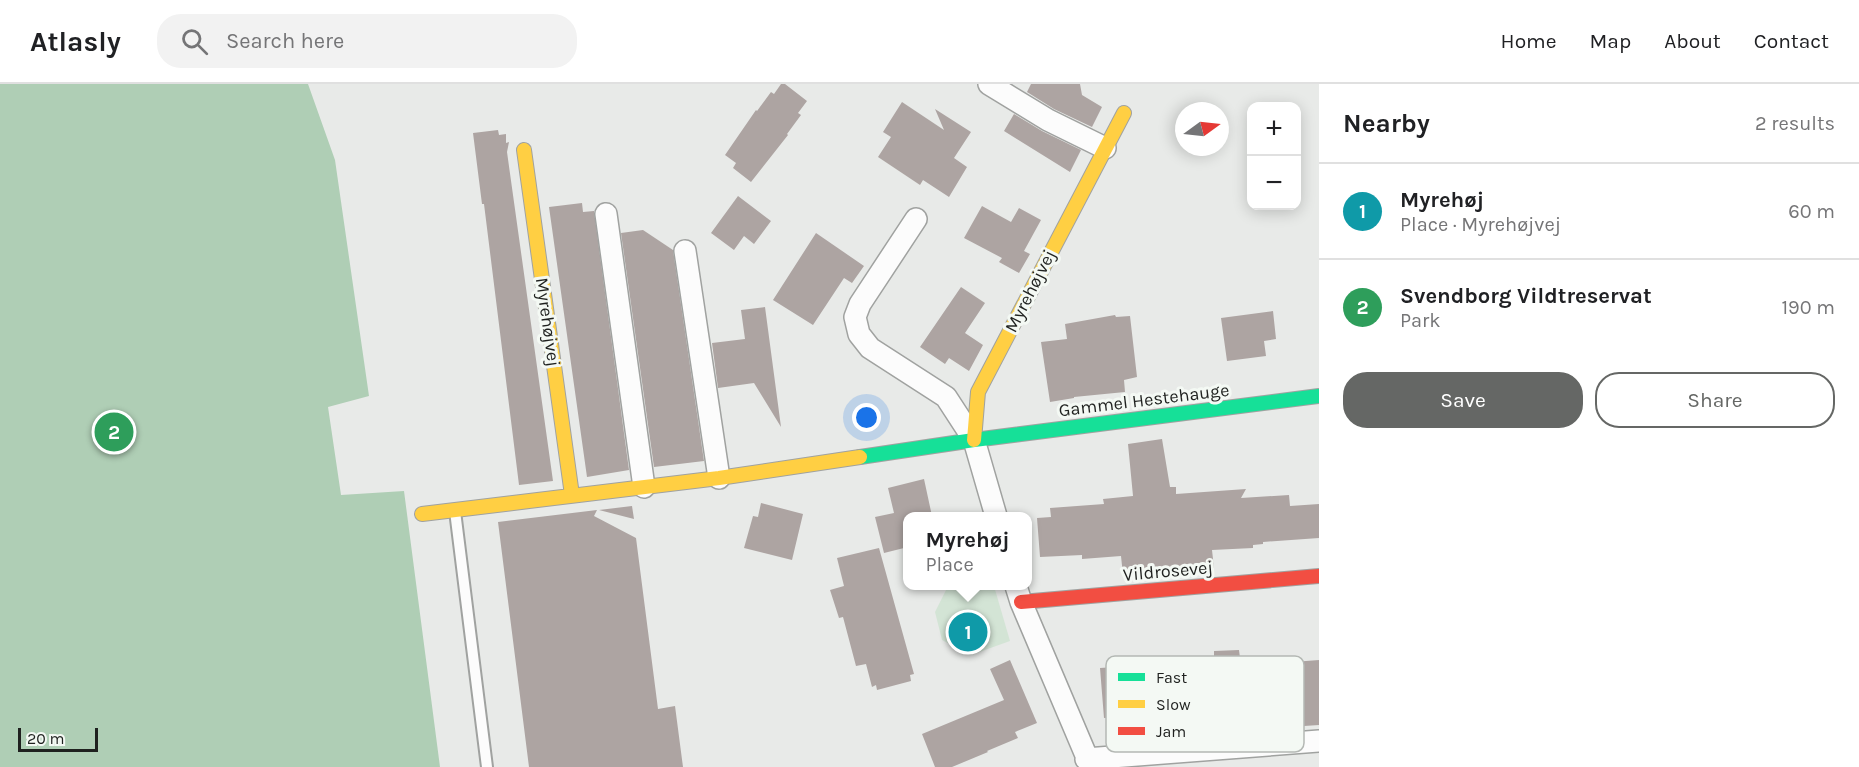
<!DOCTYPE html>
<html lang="en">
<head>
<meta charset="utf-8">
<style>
	body { margin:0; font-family:Karla,sans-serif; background:#f2f2f2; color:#202124 }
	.controls { position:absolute; right:18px; top:18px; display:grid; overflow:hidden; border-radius:12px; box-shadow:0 3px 15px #0003 }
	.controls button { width:54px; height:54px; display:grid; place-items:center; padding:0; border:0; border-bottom:2px solid #e0e0e0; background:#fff; color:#202124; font:30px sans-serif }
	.compass { position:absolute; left:1175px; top:18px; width:54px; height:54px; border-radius:50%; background:#fff; box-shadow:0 3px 15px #0003; rotate:75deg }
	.scale { position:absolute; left:18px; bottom:15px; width:80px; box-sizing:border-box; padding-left:6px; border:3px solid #1f211f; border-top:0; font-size:16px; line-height:21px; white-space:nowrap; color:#1f211f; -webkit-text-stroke:4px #f4f9f4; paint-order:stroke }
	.you { position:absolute; left:867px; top:334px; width:21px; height:21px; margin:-15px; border:4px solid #fff; border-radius:50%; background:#1a73e8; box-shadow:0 0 0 9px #1a73e833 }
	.badge { display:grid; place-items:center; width:39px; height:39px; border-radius:50%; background:#656765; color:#fff; font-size:20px; font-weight:700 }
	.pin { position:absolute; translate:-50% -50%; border:3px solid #fff; box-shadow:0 2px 6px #0006 }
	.popup { position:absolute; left:903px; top:428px; width:129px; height:78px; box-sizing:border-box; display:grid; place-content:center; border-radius:12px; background:#fff; filter:drop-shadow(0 2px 4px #0005); font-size:20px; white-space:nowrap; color:#757577 }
	.popup b { font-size:22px; color:#202124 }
	.popup::after { content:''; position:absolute; left:50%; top:100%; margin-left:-12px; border:12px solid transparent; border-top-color:#fff }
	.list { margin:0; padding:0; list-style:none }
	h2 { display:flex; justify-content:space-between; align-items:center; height:78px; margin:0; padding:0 24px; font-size:26px }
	h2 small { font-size:20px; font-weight:400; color:#757577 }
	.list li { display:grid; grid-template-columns:39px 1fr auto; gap:18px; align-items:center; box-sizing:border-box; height:96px; padding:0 24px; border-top:2px solid #e0e0e0 }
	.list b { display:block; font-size:22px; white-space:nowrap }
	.list p { margin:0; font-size:20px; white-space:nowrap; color:#757577 }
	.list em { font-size:20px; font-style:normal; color:#757577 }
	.actions { display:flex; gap:12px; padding:18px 24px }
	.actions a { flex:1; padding:14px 0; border:2px solid #656765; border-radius:24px; text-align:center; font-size:21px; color:#656765 }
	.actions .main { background:#656765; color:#fff }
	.icon { flex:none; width:33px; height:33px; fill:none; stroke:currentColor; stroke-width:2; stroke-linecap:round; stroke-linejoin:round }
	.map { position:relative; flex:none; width:1319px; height:683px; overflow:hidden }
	header { display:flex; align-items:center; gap:36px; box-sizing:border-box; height:84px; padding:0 30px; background:#fff; border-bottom:2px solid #e0e0e0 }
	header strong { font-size:28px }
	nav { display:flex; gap:33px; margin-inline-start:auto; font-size:21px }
	.search { width:420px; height:54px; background:#f2f2f2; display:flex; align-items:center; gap:15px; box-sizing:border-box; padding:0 21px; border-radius:24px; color:#757577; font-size:22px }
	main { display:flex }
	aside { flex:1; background:#fff }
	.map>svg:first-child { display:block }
	.green { fill:#d3e4d5 }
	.water { fill:#afceb5 }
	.building { fill:#ada4a2 }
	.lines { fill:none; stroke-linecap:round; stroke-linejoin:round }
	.lane-casing { stroke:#a0a2a0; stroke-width:14 }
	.street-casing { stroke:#a0a2a0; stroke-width:24 }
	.fast-casing { stroke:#a0a2a0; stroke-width:16 }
	.slow-casing { stroke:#a0a2a0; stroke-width:16 }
	.jam-casing { stroke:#a0a2a0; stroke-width:16 }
	.lane { stroke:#fcfcfc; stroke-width:10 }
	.street { stroke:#fcfcfc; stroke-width:21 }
	.fast { stroke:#16e098; stroke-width:14 }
	.slow { stroke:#ffcf43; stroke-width:14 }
	.jam { stroke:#f24e42; stroke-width:14 }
	.labels { text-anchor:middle; stroke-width:6; stroke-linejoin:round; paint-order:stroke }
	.street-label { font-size:18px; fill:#1f211f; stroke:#f4f9f4 }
	.key { fill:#f4f9f4; stroke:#b4b8b4; stroke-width:1.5 }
	.key-label { font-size:16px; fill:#1f211f }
</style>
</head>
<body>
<header>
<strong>Atlasly</strong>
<div class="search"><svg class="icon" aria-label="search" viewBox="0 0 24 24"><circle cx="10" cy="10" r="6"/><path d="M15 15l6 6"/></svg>Search here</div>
<nav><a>Home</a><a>Map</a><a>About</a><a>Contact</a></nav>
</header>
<main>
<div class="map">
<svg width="1319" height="683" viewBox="0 0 1319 683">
	<rect width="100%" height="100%" fill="#e8eae8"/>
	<path class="green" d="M 948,502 L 994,502 L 1010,557 L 971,571 L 942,556 L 935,528 Z"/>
	<path class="water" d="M 0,0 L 308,0 L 335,76 L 369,312 L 328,323 L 341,411 L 404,407 L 440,683 L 0,683 Z"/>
	<path class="building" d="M 781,0 L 785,0 L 807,17 L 798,29 L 801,31 L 787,50 L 788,51 L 751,98 L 733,84 L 736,79 L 725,71 L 756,26 L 757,27 L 771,8 L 774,10 Z
		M 1031,0 L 1080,0 L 1082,11 L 1102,23 L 1092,43 L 1054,25 L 1027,8 Z
		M 902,18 L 944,46 L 935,25 L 971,48 L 954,74 L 967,83 L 949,113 L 923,96 L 920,101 L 878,73 L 891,53 L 883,48 Z
		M 1014,30 L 1042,47 L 1081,66 L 1070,88 L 1004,47 Z
		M 498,46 L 499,51 L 506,50 L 506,59 L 509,58 L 507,68 L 553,397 L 519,401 L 484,120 L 482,120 L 473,49 Z
		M 738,112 L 771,137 L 754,160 L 744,152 L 734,166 L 711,149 Z
		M 582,119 L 583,128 L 594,127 L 629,386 L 587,393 L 549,123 Z
		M 982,122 L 1011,138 L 1019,124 L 1041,136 L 1024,167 L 1030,170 L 1019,189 L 999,178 L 1002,174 L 964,154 Z
		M 643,146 L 673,166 L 704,377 L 654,383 L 621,149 Z
		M 816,149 L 864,182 L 852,199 L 844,194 L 813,241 L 773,216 Z
		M 961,203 L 985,219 L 965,249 L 983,261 L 969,287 L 949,274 L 945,280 L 920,263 Z
		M 765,223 L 781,343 L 754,299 L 718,304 L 712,259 L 745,255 L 741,226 Z
		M 1273,227 L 1276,255 L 1264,257 L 1266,272 L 1227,277 L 1221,234 Z
		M 1115,231 L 1116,233 L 1130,232 L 1137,293 L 1124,296 L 1125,308 L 1074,313 L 1074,314 L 1050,318 L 1041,258 L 1067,255 L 1065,240 Z
		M 1162,355 L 1170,403 L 1176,403 L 1176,410 L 1246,405 L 1241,414 L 1289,411 L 1290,422 L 1319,420 L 1319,454 L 1263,458 L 1263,460 L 1253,461 L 1253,464 L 1212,466 L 1214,484 L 1123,491 L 1121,472 L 1082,475 L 1082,471 L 1040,473 L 1037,434 L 1051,433 L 1050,424 L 1104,420 L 1103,415 L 1133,412 L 1128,360 Z
		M 924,395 L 932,432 L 908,432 L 908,463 L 884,469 L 875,433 L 894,429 L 888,404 Z
		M 761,419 L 803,430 L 792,476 L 744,464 L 753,432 L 758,433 Z
		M 632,422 L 634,435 L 599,426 Z
		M 597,426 L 594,432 L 636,454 L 658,625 L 675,622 L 683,683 L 529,683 L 498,438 Z
		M 879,464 L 914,590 L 910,591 L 911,597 L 877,606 L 876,601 L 872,603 L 866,580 L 856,582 L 843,533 L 839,534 L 830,506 L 844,502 L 837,474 Z
		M 1239,566 L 1241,582 L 1319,576 L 1319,641 L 1186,650 L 1185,632 L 1146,635 L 1146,631 L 1104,634 L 1100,584 L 1175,579 L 1175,576 L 1214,572 L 1214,567 Z
		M 1010,576 L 1037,639 L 1015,648 L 1018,654 L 987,667 L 988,668 L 952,683 L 935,683 L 922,650 L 1004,616 L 990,585 Z"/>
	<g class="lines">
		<defs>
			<path id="lane" d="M 455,427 L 487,683"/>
			<path id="street" d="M 989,0 L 1048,36 L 1105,64
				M 606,130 L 644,403
				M 916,135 L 860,220 L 855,233 L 859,250 L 870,264 L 946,313 L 974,356 L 996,432
				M 685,167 L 719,394
				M 1016,502 L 1021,518 L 1091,683
				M 1086,675 L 1319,657"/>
			<path id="fast" d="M 860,373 L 974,356 L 1319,312"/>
			<path id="slow" d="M 524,66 L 572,411
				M 974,356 L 978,308 L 1124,29
				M 422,430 L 719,394 L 860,373"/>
			<path id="jam" d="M 1021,518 L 1319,492"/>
		</defs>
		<use href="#lane" class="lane-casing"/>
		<use href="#street" class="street-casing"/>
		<use href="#fast" class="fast-casing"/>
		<use href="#slow" class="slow-casing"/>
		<use href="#jam" class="jam-casing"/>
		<use href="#lane" class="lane"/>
		<use href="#street" class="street"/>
		<use href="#fast" class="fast"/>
		<use href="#slow" class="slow"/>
		<use href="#jam" class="jam"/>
	</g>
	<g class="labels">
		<g class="street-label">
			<text transform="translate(1030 207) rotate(-63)" y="6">Myrehøjvej</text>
			<text transform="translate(548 238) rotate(82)" y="6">Myrehøjvej</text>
			<text transform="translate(1144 316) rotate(-7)" y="6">Gammel Hestehauge</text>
			<text transform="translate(1168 487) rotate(-5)" y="6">Vildrosevej</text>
		</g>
	</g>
	<rect x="1106" y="572" width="198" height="96" rx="9" class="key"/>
	<rect x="1118" y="589" width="27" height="8" fill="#16e098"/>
	<rect x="1118" y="616" width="27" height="8" fill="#ffcf43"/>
	<rect x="1118" y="643" width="27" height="8" fill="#f24e42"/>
	<g class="key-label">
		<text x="1156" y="599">Fast</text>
		<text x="1156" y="626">Slow</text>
		<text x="1156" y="653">Jam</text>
	</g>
</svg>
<div class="controls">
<button>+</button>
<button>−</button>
</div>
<svg class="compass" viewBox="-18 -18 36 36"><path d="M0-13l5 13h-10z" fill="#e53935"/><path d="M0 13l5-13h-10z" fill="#757577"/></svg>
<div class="scale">20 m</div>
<div class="you"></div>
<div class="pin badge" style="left:968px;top:548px;background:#0f9aa8">1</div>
<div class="popup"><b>Myrehøj</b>Place</div>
<div class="pin badge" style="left:114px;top:348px;background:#2e9e5b">2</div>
</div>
<aside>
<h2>Nearby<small>2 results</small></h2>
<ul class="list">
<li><span class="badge" style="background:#0f9aa8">1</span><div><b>Myrehøj</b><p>Place · Myrehøjvej</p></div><em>60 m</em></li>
<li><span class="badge" style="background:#2e9e5b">2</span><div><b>Svendborg Vildtreservat</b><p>Park</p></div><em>190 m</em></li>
</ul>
<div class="actions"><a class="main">Save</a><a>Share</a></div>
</aside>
</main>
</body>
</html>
